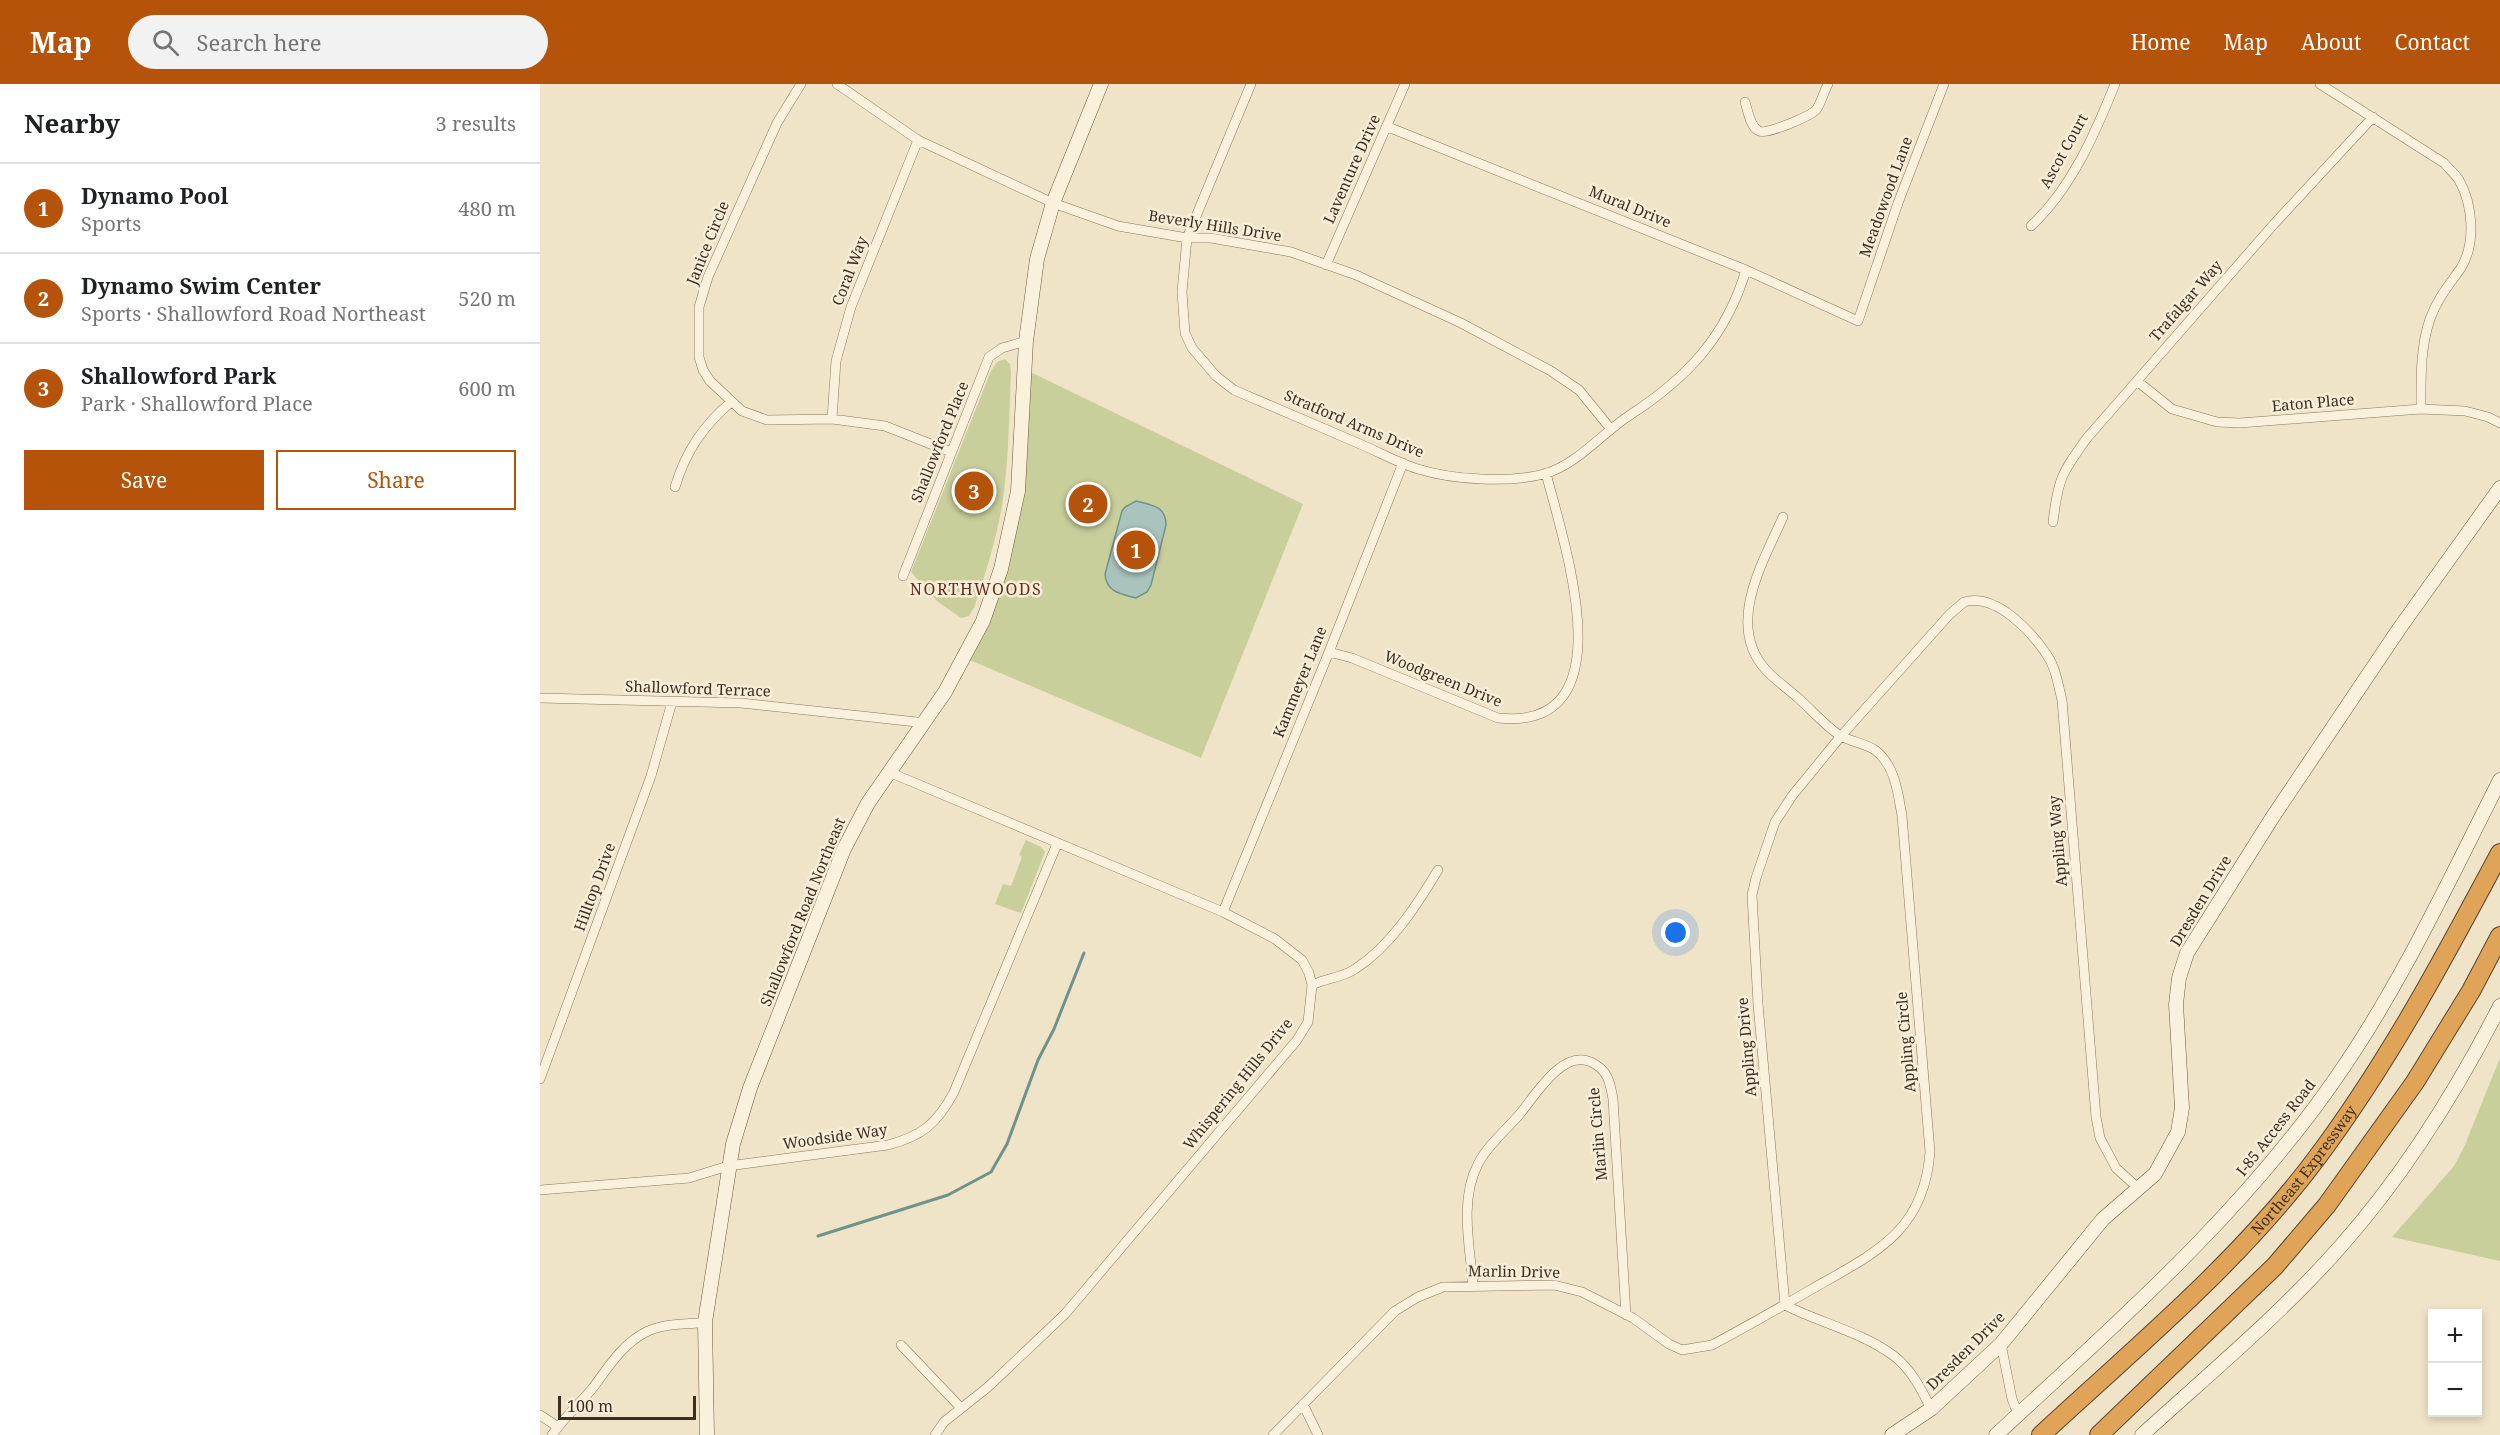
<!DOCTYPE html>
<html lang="en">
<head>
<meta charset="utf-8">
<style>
	body { margin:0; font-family:"Noto Serif",serif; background:#f2f2f2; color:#202124 }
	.controls { position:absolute; right:18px; bottom:18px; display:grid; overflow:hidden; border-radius:0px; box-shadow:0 3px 9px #0003 }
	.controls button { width:54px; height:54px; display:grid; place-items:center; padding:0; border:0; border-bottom:2px solid #e0e0e0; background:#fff; color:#202124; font:30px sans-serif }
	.scale { position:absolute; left:18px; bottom:15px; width:138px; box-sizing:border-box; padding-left:6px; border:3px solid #3d2e20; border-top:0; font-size:16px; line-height:21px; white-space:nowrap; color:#3d2e20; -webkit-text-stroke:4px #f7eed8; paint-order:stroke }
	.you { position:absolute; left:1136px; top:849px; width:21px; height:21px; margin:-15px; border:4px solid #fff; border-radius:50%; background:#1a73e8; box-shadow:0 0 0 9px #1a73e833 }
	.badge { display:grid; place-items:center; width:39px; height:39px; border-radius:50%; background:#b45309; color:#fff; font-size:20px; font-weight:700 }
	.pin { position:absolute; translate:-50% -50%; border:3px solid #fff; box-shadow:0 2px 6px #0006 }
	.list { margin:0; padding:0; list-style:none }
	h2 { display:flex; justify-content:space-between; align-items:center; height:78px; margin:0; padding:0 24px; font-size:26px }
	h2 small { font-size:20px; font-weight:400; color:#757577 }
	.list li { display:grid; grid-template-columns:39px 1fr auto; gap:18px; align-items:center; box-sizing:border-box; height:90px; padding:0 24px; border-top:2px solid #e0e0e0 }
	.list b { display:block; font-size:22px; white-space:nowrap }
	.list p { margin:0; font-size:20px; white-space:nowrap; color:#757577 }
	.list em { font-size:20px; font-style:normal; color:#757577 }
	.actions { display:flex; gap:12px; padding:18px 24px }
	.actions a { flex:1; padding:14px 0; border:2px solid #b45309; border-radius:0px; text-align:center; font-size:21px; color:#b45309 }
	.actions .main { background:#b45309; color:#fff }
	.icon { flex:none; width:33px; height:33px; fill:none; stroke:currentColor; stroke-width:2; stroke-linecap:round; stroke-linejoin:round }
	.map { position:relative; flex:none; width:1960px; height:1351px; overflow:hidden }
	header { display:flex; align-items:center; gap:36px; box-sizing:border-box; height:84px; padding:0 30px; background:#b45309; color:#fff }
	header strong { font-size:28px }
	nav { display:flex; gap:33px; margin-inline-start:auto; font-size:21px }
	.search { width:420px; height:54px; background:#f2f2f2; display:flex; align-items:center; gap:15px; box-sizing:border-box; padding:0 21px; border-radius:33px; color:#757577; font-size:22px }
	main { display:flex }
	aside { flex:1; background:#fff }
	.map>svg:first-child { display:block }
	.green { fill:#c9cf9b }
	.water { fill:#a9c4bc; stroke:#6f938a; stroke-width:1.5 }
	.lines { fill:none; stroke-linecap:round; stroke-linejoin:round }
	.stream { stroke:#6f938a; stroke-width:3 }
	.street-casing { stroke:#8d765c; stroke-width:10 }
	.secondary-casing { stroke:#6f573f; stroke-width:15 }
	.highway-casing { stroke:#5b4430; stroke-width:20 }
	.street { stroke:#faf1dc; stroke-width:9 }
	.secondary { stroke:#faf1dc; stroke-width:14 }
	.highway { stroke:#e0a458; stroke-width:18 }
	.labels { text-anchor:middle; stroke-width:5; stroke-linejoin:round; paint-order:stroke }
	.street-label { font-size:15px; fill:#3d2e20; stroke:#f7eed8 }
	.neighbourhood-label { font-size:16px; letter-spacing:1.5px; fill:#6b2e1e; stroke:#f7eed8 }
</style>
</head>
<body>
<header>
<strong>Map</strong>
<div class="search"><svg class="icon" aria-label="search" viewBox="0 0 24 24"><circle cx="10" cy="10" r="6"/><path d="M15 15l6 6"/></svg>Search here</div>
<nav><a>Home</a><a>Map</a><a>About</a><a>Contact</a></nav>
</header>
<main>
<aside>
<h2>Nearby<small>3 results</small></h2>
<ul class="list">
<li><span class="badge">1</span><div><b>Dynamo Pool</b><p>Sports</p></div><em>480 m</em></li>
<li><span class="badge">2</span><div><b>Dynamo Swim Center</b><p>Sports · Shallowford Road Northeast</p></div><em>520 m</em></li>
<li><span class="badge">3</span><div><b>Shallowford Park</b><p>Park · Shallowford Place</p></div><em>600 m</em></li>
</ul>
<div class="actions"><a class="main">Save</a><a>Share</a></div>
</aside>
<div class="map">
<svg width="1960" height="1351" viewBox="0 0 1960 1351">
	<rect width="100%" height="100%" fill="#f0e4c8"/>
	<path class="green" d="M 465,275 L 470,280 L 471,288 C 469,333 469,377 462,422 C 456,457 445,491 434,524 L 429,532 L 421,534 L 397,517 L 371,488 L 451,287 L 457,278 Z
		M 480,283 L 763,420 L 661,674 L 427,575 L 456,494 L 479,393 Z
		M 486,756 L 501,763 L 505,768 L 481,829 L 455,820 L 463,800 L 471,802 L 482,773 L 479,771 Z
		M 1960,974 L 1960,1177 L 1852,1153 L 1914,1082 L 1924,1063 Z"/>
	<path class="water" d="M 596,417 C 612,421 626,422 626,441 L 611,501 L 607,508 L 596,514 C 581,510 566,508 565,490 L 582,427 L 585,423 Z"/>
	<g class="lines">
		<path class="stream" d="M 278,1152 L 408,1111 L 451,1088 L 467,1060 L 498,976 L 514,945 L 544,869"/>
		<defs>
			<path id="street" d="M 261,0 L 237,39 L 168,193 L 159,223 L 159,273 L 163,286 L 170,297 L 202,327 L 227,336 L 292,335 L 345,342 L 411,368
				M 297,0 L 378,56 L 513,119 L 578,142 L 647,154 L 671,154 L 751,168 L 816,191 L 921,239 L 1011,287 L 1039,306 L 1070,344
				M 711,0 L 647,154 L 642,208 L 645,249 L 652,264 L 676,292 L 694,306 C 736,324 778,342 820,360 C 839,368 858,379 878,385 C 913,396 969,399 1004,390 C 1037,381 1062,349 1090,331 C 1147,294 1186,253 1206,186
				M 1780,0 L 1904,79 C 1908,84 1915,90 1919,96 C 1933,121 1936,159 1921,184 C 1909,201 1897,215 1890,235 C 1880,264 1881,295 1881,325
				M 1205,18 C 1208,27 1210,43 1219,47 C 1227,51 1270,32 1276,26 C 1281,20 1284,7 1288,0
				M 848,43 L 1206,186 L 1318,237 L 1358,119 L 1404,0
				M 1491,142 C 1531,105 1555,50 1575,0
				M 786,181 L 865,0
				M 1597,297 L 1632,325 L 1677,338 L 1700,339 L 1881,325 L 1925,327 L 1948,333 L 1960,339
				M 292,335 L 296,277 L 311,223 L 378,56
				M 135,403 C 146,367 163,342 191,318
				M 1513,438 C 1518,394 1522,389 1547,354 L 1734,140 L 1833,33
				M 363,492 L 449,273 L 462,264 L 486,257
				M 789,568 L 812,574 L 958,634 C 1090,648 1023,458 1006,389
				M 0,614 L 201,619 L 386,639
				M 351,689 L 683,828 L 735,855 L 762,876 L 769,889 L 772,901 L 768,938 L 757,956 L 525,1230 L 448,1303 L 404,1338 L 395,1351
				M 683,828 L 789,568 L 863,379
				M 772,901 C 786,894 802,894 815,885 C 850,863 877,821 898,786
				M 0,995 L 111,692 L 132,618
				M 0,1106 L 149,1094 L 188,1082 L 348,1061 C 382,1052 397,1040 414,1008 L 517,760
				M 933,1201 C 930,1162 919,1117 938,1080 C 947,1062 966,1046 979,1031 C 995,1012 1022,965 1051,978 C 1068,986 1070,998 1073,1015 L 1086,1231
				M 1461,1260 L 1472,1315 L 1478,1330
				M 361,1261 L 421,1324
				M 763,1320 L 778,1351
				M 1391,1325 C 1382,1306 1371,1285 1354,1272 C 1322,1248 1280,1239 1245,1221 L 1218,920 L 1212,811 L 1216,794 L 1235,738 L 1252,712 L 1301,652 L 1409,531 L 1424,518 C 1456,509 1491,547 1507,571 C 1516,584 1518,601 1522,616 L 1556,1033 L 1560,1054 L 1576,1084 L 1598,1104
				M 0,1331 L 18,1343
				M 12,1351 C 24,1334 39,1320 52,1305 C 68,1284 81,1261 106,1248 C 123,1239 146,1241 165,1238
				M 733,1351 L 855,1227 L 878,1213 L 903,1203 L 1014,1201 L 1042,1208 L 1093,1234 L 1129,1260 L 1142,1266 L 1172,1261 C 1206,1243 1239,1224 1272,1205 C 1335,1169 1384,1148 1390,1068 L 1362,732 C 1358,709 1355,681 1335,666 C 1324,659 1312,658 1301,652 C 1287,644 1270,624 1257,613 C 1247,604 1235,596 1226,586 C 1185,541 1223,478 1243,433"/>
			<path id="secondary" d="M 167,1351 L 165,1238 L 193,1060 L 210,1004 L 304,765 L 328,719 L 405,608 L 443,537 L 461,485 L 478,407 L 486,257 L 497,175 L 513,119 L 561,0
				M 1352,1351 L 1391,1325 L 1461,1260 L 1563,1135 L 1615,1090 L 1638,1048 L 1642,1024 L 1636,920 L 1639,894 L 1647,869 L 1732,734 L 1859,545 L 1960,404
				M 1456,1351 C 1577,1239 1702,1130 1796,994 C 1861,901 1909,796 1960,696
				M 1602,1351 C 1669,1290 1740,1231 1800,1163 C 1864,1091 1916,1008 1960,922"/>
			<g id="highway">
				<path id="s1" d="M 1501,1351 C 1596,1263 1698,1179 1776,1075 C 1848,979 1904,874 1960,769"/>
				<path d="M 1559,1351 L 1735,1182 L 1787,1121 L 1875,998 L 1931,907 L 1960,852"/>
			</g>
		</defs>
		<use href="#street" class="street-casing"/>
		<use href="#secondary" class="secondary-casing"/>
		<use href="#highway" class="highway-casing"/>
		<use href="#street" class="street"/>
		<use href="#secondary" class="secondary"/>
		<use href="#highway" class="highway"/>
	</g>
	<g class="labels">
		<g class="street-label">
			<text transform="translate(1524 67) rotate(-61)" y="5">Ascot Court</text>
			<text transform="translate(812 85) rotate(-66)" y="5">Laventure Drive</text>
			<text transform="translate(1346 113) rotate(-70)" y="5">Meadowood Lane</text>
			<text transform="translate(1090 123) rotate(22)" y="5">Mural Drive</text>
			<text transform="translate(675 142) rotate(9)" y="5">Beverly Hills Drive</text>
			<text transform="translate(168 159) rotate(-68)" y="5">Janice Circle</text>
			<text transform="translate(310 187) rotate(-69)" y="5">Coral Way</text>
			<text transform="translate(1646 217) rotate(-49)" y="5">Trafalgar Way</text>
			<text transform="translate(1773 319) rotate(-5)" y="5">Eaton Place</text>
			<text transform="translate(814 340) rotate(23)" y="5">Stratford Arms Drive</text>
			<text transform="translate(400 358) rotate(-68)" y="5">Shallowford Place</text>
			<text transform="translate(903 595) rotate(22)" y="5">Woodgreen Drive</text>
			<text transform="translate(760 598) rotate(-68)" y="5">Kammeyer Lane</text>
			<text transform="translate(158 605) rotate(2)" y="5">Shallowford Terrace</text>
			<text transform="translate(1518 757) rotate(-95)" y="5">Appling Way</text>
			<text transform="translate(55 803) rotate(-70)" y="5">Hilltop Drive</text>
			<text transform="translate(1661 817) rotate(-59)" y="5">Dresden Drive</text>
			<text transform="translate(263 828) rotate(-68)" y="5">Shallowford Road Northeast</text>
			<text transform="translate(1366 958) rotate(-95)" y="5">Appling Circle</text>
			<text transform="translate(1207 963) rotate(-95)" y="5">Appling Drive</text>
			<text transform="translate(698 1000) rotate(-51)" y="5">Whispering Hills Drive</text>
			<text transform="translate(1736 1044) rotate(-52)" y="5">I-85 Access Road</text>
			<text transform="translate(1058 1050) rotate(-95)" y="5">Marlin Circle</text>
			<text transform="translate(295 1053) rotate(-8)" y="5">Woodside Way</text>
			<text dy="5" stroke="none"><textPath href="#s1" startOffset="374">Northeast Expressway</textPath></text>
			<text transform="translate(974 1188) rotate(1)" y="5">Marlin Drive</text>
			<text transform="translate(1426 1267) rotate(-45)" y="5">Dresden Drive</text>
		</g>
		<g class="neighbourhood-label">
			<text x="436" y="511">NORTHWOODS</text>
		</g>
	</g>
</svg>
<div class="controls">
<button>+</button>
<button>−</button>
</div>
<div class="scale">100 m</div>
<div class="you"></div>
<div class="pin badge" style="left:596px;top:466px">1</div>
<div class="pin badge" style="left:548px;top:420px">2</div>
<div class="pin badge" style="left:434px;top:407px">3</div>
</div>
</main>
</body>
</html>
